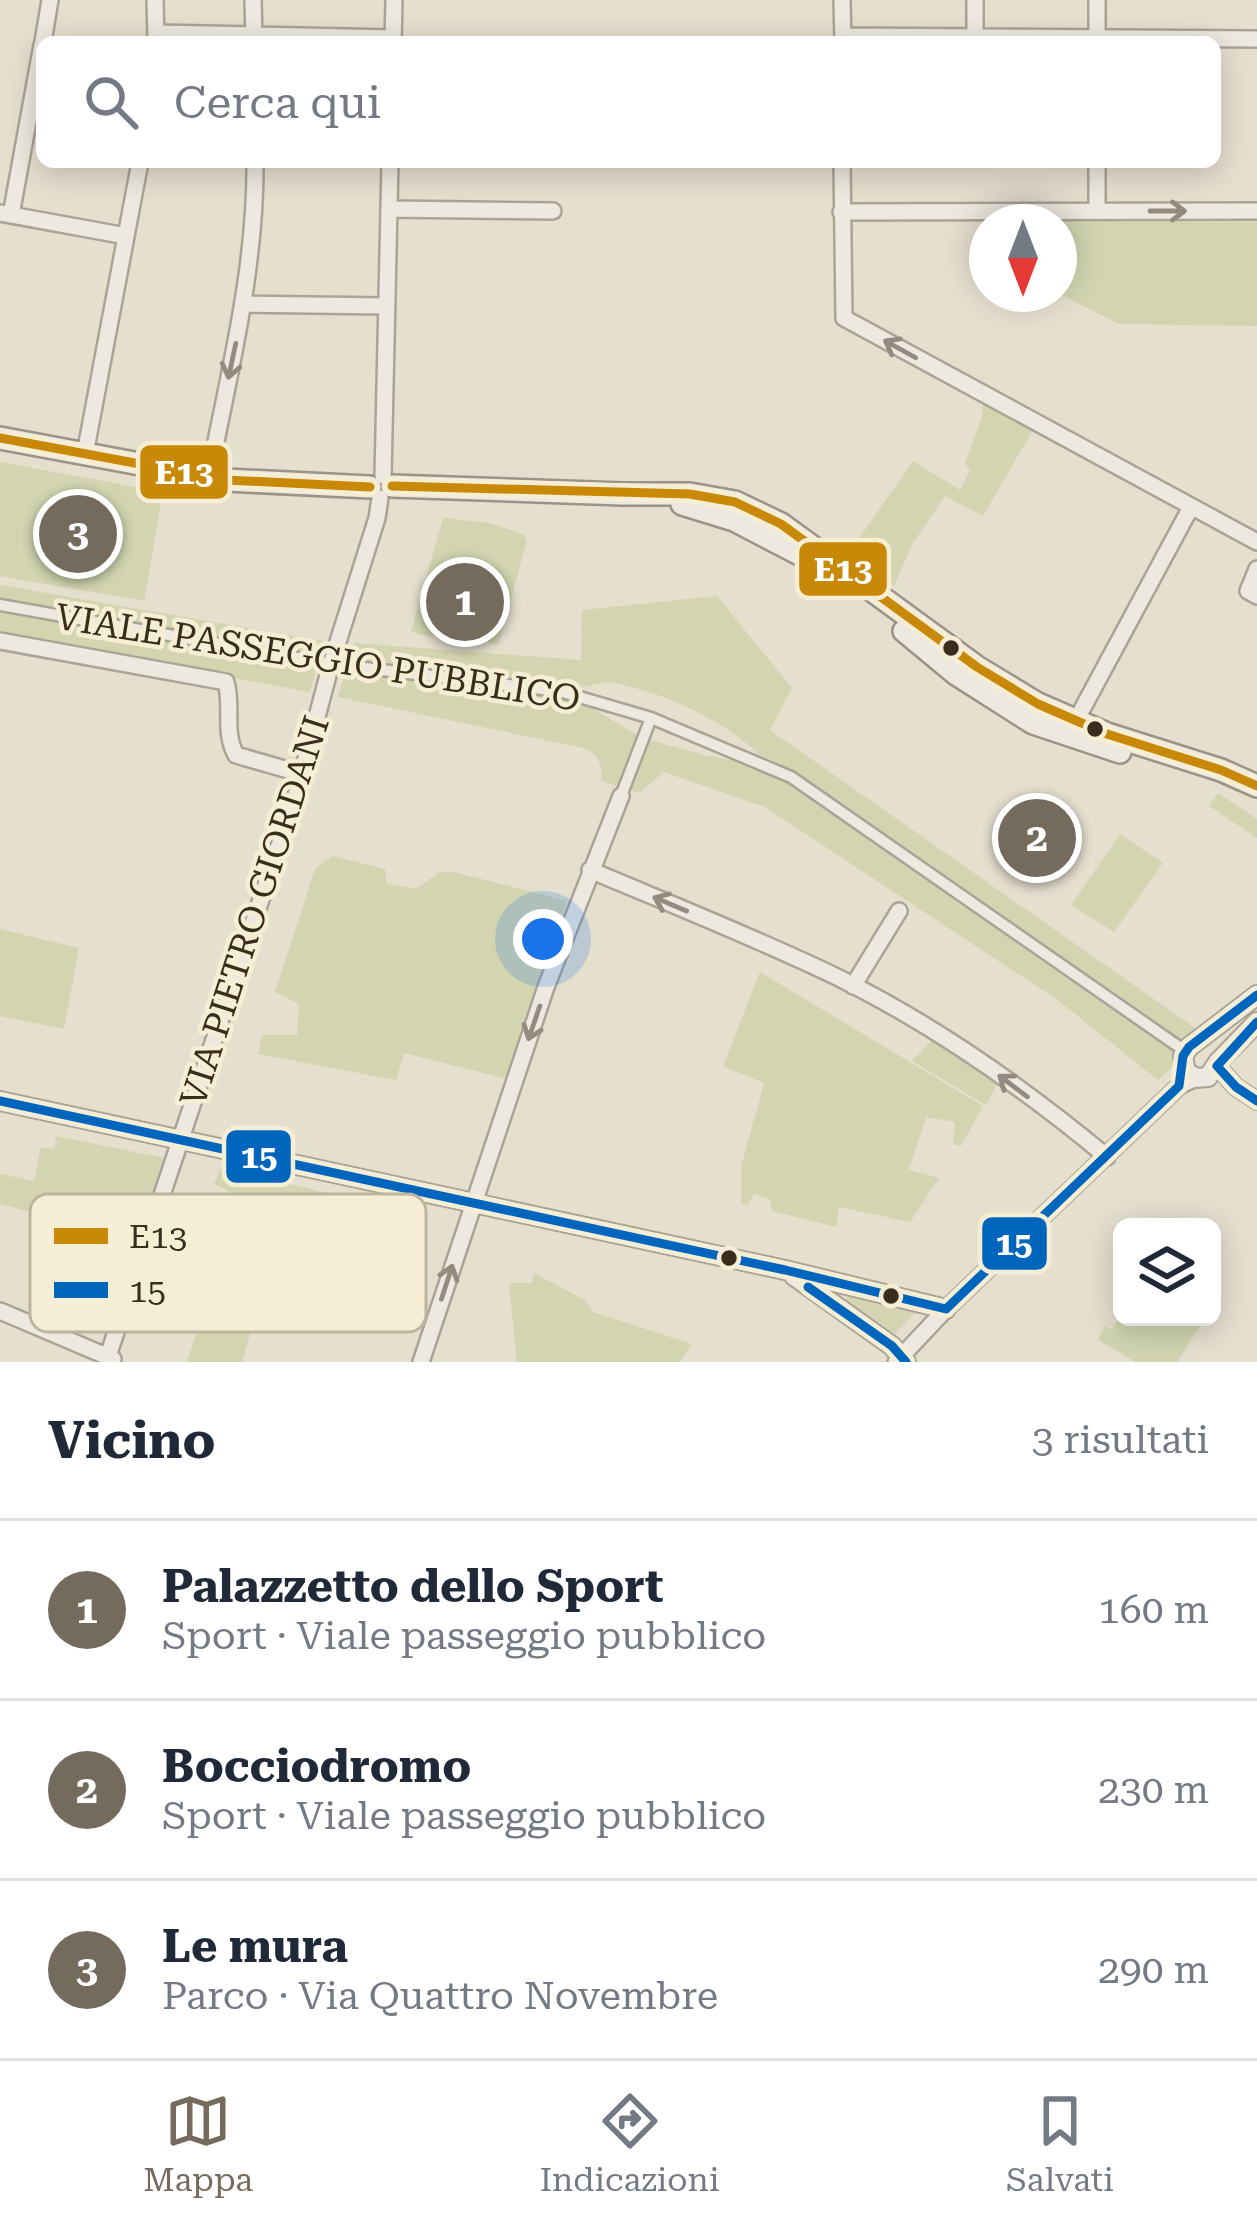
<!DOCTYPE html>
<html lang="it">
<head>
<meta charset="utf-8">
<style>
	body { margin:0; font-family:"Roboto Serif",serif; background:#f6f6f7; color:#1f2937 }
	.controls { position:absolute; right:36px; bottom:36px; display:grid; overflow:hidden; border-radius:18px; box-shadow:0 6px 30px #0003 }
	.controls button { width:108px; height:108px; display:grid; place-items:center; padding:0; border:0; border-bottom:3px solid #e0e1e3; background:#fff; color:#1f2937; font:60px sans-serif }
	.compass { position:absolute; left:969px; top:204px; width:108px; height:108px; border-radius:50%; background:#fff; box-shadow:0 6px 30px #0003; rotate:180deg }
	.you { position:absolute; left:543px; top:939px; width:42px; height:42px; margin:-30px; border:9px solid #fff; border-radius:50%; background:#1a73e8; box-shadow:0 0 0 18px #1a73e833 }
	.badge { display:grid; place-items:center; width:78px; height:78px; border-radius:50%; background:#756b5c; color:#fff; font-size:39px; font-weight:700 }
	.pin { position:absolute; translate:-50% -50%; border:6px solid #fff; box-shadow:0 3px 12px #0006 }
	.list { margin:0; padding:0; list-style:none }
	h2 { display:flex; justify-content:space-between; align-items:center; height:156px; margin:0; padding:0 48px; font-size:51px }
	h2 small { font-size:39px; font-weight:400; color:#747a83 }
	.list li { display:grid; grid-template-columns:78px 1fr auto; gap:36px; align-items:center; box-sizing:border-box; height:180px; padding:0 48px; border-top:3px solid #e0e1e3 }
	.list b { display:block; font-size:45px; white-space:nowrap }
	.list p { margin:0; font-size:39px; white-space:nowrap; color:#747a83 }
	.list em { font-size:39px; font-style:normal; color:#747a83 }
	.icon { flex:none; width:66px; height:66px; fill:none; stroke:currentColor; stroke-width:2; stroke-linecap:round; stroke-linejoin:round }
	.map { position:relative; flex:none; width:1257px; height:1362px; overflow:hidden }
	.search { position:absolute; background:#fff; box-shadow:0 6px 30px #0003; left:36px; right:36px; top:36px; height:132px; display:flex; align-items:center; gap:30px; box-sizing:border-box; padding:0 42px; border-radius:18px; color:#747a83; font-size:45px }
	.sheet { height:696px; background:#fff }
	nav { display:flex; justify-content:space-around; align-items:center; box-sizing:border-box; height:168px; border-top:3px solid #e0e1e3; background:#fff; font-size:33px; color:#747a83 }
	nav a { display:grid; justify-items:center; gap:6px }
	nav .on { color:#756b5c }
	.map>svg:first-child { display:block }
	.green { fill:#d2d5b0; fill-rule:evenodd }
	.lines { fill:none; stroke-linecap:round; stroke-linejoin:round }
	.pedestrian-casing { stroke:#aaa496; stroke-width:15 }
	.minor-casing { stroke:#aaa496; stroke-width:20 }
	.tertiary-casing { stroke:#aaa496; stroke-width:22 }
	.secondary-casing { stroke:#9a9386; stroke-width:26 }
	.pedestrian { stroke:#ede9e0; stroke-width:10 }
	.minor { stroke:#ede9e0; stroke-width:15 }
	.tertiary { stroke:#ede9e0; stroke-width:18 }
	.secondary { stroke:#ede9e0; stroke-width:21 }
	.bus-1-casing { stroke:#f6eed4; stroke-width:18 }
	.bus-2-casing { stroke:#f6eed4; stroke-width:18 }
	.bus-1 { stroke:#c88808; stroke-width:9 }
	.bus-2 { stroke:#0065bd; stroke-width:9 }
	.oneway { stroke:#938b7f }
	.bus-dot { fill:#392d1e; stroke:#f6eed4; stroke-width:4.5 }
	.labels { text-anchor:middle; stroke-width:9; stroke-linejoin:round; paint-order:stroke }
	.street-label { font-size:36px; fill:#392d1e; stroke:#f6eed4 }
	.key { fill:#f6eed4; stroke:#bdb49d; stroke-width:3 }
	.key-label { font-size:33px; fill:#392d1e }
	.line-badge { stroke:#f6eed4; stroke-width:4.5 }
	.badge-label { font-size:33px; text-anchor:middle; font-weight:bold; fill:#fff }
</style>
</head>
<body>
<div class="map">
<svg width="1257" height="1362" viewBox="0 0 1257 1362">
	<rect width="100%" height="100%" fill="#e5dfce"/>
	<path class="green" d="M 1126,220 L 1257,222 L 1257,326 L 1119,324 L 1059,294 L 1059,222 L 1011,222 Z
		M 983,401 L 1034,428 L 983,516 L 945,496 L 913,543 L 894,586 L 848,554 L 913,461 L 960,490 L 970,471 L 965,463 L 982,417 Z
		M 0,462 L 163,492 L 144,601 L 0,576 Z
		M 443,518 L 490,523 L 523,534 L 527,541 L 498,645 L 436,628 L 432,637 L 411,632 Z
		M 0,585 L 323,641 L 310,692 L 0,635 Z
		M 717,596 L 792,688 L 770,730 L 1198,1030 L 1175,1048 L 1172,1068 L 1158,1080 L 1056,999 L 765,807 L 664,772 L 639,793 L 602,781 C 601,764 600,754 583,748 L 338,697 L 354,643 L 581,660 L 582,610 ZM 609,682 C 671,694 730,722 773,768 L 703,755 L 643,738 L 561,691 Z
		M 1218,793 L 1257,819 L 1257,838 L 1209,806 Z
		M 1028,801 L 1076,832 L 1047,875 L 999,844 Z
		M 1120,834 L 1163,863 L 1114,932 L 1071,905 Z
		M 332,856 L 385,869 L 387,884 L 416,889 L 440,872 L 454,872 L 567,901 L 507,1079 L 404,1053 L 396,1080 L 258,1054 L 262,1035 L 297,1035 L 299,1004 L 275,992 L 315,869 Z
		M 0,929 L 79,948 L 64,1029 L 0,1016 Z
		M 760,972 L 983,1106 L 961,1146 L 953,1144 L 955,1122 L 926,1117 L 909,1170 L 939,1178 L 910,1222 L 839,1207 L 836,1227 L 772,1211 L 770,1199 L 754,1194 L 748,1204 L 741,1203 L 741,1167 L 764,1083 L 723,1066 Z
		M 932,1040 L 999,1080 L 986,1105 L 912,1061 Z
		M 56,1136 L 164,1158 L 136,1239 L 0,1204 L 0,1174 L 34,1181 L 41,1147 L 54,1149 Z
		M 221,1167 L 379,1206 L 358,1275 L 328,1268 L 319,1261 L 283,1247 L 253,1267 L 243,1307 L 253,1324 L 242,1362 L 187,1362 L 223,1246 L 241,1197 L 214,1184 Z
		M 534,1273 L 585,1300 L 593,1312 L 692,1344 L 680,1362 L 517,1362 L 509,1283 L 532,1283 Z
		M 848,1296 L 917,1311 L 895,1334 L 846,1300 Z
		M 1122,1313 L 1122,1317 L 1131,1317 L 1139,1322 L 1144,1317 L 1158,1317 L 1173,1325 L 1178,1317 L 1195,1317 L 1203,1322 L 1177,1362 L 1136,1362 L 1098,1340 L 1105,1326 L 1112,1330 Z"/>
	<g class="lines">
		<defs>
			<path id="pedestrian" d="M 0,605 L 331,664 L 559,691 L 651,718 L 791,777 L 1185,1051
				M 621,796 L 651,718"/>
			<path id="minor" d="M 155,0 L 156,39
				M 253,0 L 254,39
				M 842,0 L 843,42
				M 975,0 L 975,37
				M 156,33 L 393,38
				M 843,36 L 1257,39
				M 43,42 L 50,0
				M 393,42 L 394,0
				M 1097,42 L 1097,0
				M 842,162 L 844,318 L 1257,542
				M 1097,162 L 1097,211
				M 389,209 L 553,211
				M 841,212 L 1257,211
				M 0,213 L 126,236
				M 11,215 L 42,45
				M 244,304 L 387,306
				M 85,454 L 140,162
				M 383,476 L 390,162
				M 209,477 C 229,372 256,269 255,162
				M 1257,569 L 1248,591 L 1257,596
				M 0,641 L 226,682 C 233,706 223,732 236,755 L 302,774
				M 1072,728 L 1191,507
				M 590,870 C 673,905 756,938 837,977 C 933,1024 1025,1089 1107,1157
				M 853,986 L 899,911
				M 1217,1066 L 1236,1087 L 1257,1101
				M 0,1311 L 113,1359
				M 106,1362 L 297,792 L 331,664 L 377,518 L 380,498
				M 421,1362 L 546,987 L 621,796
				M 896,1362 L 946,1309 L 1179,1086 L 1196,1078"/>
			<path id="tertiary" d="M 1257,995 L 1189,1047 L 1183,1056 L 1186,1072 L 1196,1078 L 1208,1077 L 1218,1062 L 1257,1022
				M 0,1101 L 785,1270 L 946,1309
				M 794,1276 L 892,1346 L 906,1362"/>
			<path id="secondary" d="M 0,438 L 226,480 L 370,487
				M 392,486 L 622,494 L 690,494 L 735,502 L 781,524 L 977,667 L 1038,704 L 1107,734 L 1221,770 L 1257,786
				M 682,504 L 734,520 L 807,558
				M 904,631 L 956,674 L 1033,723 L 1120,752"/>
		</defs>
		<use href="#pedestrian" class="pedestrian-casing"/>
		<use href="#minor" class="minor-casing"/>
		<use href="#tertiary" class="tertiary-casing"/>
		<use href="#secondary" class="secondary-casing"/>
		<use href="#pedestrian" class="pedestrian"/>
		<use href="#minor" class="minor"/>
		<use href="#tertiary" class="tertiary"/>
		<use href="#secondary" class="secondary"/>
		<defs>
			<path id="bus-1" d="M 0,438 L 226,480 L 370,487
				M 392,486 L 690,494 L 735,502 L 781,524 L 977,667 L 1038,704 L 1107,734 L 1221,770 L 1257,786"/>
			<path id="bus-2" d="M 1257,1022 L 1217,1066 L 1236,1087 L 1257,1101
				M 0,1101 L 785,1270 L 946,1309 L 1179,1086 L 1183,1056 L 1189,1047 L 1257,995
				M 808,1287 L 892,1346 L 906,1362"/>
		</defs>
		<use href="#bus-1" class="bus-1-casing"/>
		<use href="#bus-2" class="bus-2-casing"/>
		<use href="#bus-1" class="bus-1"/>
		<use href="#bus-2" class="bus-2"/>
	</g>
	<defs><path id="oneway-shaft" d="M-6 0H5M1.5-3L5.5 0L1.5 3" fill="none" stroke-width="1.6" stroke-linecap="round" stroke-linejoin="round" transform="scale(3)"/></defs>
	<g class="oneway">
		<use href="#oneway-shaft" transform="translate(1168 211)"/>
		<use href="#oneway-shaft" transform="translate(900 349) rotate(-151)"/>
		<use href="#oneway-shaft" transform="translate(232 361) rotate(102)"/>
		<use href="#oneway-shaft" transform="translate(670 904) rotate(-157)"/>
		<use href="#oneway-shaft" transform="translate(534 1023) rotate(109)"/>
		<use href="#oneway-shaft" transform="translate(1013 1086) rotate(-143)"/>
		<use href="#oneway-shaft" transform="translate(447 1282) rotate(-72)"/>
	</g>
	<g class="bus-dot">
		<circle cx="951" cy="648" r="10"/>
		<circle cx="1095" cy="729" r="10"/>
		<circle cx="729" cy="1258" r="10"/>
		<circle cx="891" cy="1296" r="10"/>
	</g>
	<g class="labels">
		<g class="street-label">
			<text transform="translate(318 657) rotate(9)" y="13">VIALE PASSEGGIO PUBBLICO</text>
			<text transform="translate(254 911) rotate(-72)" y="13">VIA PIETRO GIORDANI</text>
		</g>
	</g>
	<rect x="30" y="1194" width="396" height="138" rx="18" class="key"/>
	<rect x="54" y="1228" width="54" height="16" fill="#c88808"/>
	<rect x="54" y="1282" width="54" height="16" fill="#0065bd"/>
	<g class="key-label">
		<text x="129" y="1248">E13</text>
		<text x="129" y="1302">15</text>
	</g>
	<g class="line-badge">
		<rect x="138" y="443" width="92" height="58" rx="12" fill="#c88808"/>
		<rect x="797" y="540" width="92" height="58" rx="12" fill="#c88808"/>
		<rect x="224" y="1128" width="69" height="57" rx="12" fill="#0065bd"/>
		<rect x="980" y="1215" width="69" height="57" rx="12" fill="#0065bd"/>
	</g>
	<g class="badge-label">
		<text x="184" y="484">E13</text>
		<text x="843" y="581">E13</text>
		<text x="259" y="1168">15</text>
		<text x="1014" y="1255">15</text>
	</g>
</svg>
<div class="controls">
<button><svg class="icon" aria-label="layers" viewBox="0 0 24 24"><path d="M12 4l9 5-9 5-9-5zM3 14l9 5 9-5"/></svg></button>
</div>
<svg class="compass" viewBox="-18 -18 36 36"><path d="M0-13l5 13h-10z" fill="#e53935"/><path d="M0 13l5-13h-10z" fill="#747a83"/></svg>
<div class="you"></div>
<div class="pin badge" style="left:465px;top:602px">1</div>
<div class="pin badge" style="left:1037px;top:838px">2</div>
<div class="pin badge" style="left:78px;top:534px">3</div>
<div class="search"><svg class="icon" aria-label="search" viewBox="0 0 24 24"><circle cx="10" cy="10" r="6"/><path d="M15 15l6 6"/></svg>Cerca qui</div>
</div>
<section class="sheet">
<h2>Vicino<small>3 risultati</small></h2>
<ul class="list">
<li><span class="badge">1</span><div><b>Palazzetto dello Sport</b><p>Sport · Viale passeggio pubblico</p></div><em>160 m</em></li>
<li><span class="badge">2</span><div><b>Bocciodromo</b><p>Sport · Viale passeggio pubblico</p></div><em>230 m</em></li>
<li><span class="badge">3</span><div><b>Le mura</b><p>Parco · Via Quattro Novembre</p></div><em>290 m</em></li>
</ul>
</section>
<nav>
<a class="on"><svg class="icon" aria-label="map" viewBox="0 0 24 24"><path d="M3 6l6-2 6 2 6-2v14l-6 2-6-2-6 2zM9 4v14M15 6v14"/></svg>Mappa</a>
<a><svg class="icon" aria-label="directions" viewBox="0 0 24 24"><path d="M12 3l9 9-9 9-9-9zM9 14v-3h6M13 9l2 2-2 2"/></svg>Indicazioni</a>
<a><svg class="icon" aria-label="saved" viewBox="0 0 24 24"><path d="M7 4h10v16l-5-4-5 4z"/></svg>Salvati</a>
</nav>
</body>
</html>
